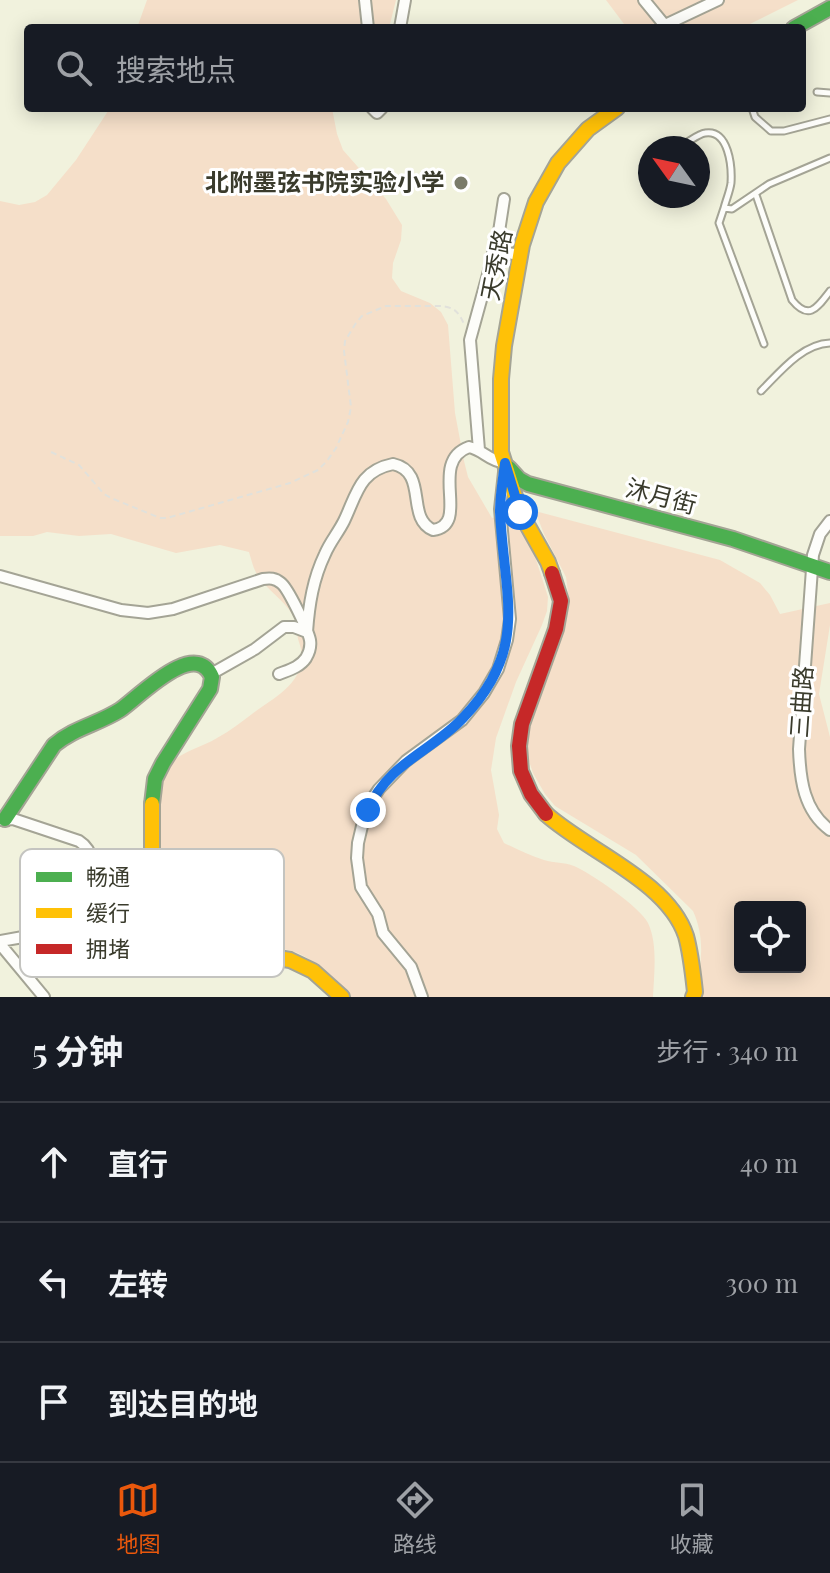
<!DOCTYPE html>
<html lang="zh">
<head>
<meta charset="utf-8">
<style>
	body { margin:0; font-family:"Playfair Display","Noto Sans SC",serif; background:#242831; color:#f1f3f6 }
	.controls { position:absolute; right:24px; bottom:24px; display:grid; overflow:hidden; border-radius:8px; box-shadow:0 4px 20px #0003 }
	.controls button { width:72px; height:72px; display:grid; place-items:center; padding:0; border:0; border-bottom:2px solid #363941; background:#171b24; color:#f1f3f6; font:40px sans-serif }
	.compass { position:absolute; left:638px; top:136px; width:72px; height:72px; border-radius:50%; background:#171b24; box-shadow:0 4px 20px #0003; rotate:303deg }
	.stop { position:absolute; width:24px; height:24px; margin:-18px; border:6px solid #1a73e8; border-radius:50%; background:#fff }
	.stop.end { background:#1a73e8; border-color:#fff; box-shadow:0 2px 8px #0008 }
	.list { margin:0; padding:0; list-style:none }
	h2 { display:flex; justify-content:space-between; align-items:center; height:104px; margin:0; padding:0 32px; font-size:34px }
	h2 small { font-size:26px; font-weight:400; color:#9ea1a6 }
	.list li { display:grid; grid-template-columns:52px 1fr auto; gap:24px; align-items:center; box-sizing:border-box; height:120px; padding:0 32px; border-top:2px solid #363941 }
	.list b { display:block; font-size:30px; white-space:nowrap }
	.list em { font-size:26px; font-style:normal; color:#9ea1a6 }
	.icon { flex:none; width:44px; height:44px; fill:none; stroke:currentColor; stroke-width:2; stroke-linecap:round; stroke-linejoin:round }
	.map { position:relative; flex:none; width:830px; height:997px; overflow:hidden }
	.search { position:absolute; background:#171b24; box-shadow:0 4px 20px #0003; left:24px; right:24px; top:24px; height:88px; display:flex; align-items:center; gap:20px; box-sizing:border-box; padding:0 28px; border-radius:8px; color:#9ea1a6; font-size:30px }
	.sheet { height:464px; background:#171b24 }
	nav { display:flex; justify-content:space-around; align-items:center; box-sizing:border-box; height:112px; border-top:2px solid #363941; background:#171b24; font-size:22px; color:#9ea1a6 }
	nav a { display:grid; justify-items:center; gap:4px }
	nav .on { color:#ea580c }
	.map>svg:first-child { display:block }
	.green { fill:#f5dfc9; fill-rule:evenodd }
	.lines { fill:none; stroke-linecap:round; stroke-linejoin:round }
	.lane-casing { stroke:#a4a495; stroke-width:9 }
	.street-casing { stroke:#a4a495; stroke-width:14 }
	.fast-casing { stroke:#a4a495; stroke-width:18 }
	.slow-casing { stroke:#a4a495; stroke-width:18 }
	.jam-casing { stroke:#a4a495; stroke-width:18 }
	.path { stroke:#e1e1db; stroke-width:2; stroke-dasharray:6 4; stroke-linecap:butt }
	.lane { stroke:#fdfdfa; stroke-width:5 }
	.street { stroke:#fdfdfa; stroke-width:10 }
	.fast { stroke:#4caf50; stroke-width:14 }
	.slow { stroke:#ffc107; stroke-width:14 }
	.jam { stroke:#c62828; stroke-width:14 }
	.route { stroke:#1a73e8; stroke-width:10 }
	.poi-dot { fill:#7a7b6a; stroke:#fff; stroke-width:3 }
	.labels { text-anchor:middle; stroke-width:6; stroke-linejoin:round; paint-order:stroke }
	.poi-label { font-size:24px; font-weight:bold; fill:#3a3b2c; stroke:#fff; text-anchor:end }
	.street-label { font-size:24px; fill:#3a3b2c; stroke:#fff }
	.key { fill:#fff; stroke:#c4c4c0; stroke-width:2 }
	.key-label { font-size:22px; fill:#3a3b2c }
</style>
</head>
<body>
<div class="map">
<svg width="830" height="997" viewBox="0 0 830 997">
	<rect width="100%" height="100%" fill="#f1f2dd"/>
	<path class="green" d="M 147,0 L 396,0 L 389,28 L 137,28 Z
		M 606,0 L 798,0 L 742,28 L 627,28 Z
		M 110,108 L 332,108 L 337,134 L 343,150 L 386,199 L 402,225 L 401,240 L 393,263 L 392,278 L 401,291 L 430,303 L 441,312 L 448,325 L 455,413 L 464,461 L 468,477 L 492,518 L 508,514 L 526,536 L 533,550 L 548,597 L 547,611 L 542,625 L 516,682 L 496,738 L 491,770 L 499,815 L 497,829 L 504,843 C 517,849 530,856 544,860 C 554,863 564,862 574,866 C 592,874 640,907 648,923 C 658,944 654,974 653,997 L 349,997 C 334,980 312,955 288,950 C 255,942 199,973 178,945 C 158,919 158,889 158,859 C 158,831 151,794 166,769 C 177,752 201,748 217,738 C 230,731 241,722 252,714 C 272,699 301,685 302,657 C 302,651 300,645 298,639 C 297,634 298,627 296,622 C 289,604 272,594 261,580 C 254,572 252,562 249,552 L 220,545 L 176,553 L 111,534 L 79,536 L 47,532 L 33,536 L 0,536 L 0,201 L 19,205 L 35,202 L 47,195 L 76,160 Z
		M 535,511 L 720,560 L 760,583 L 770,595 L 780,614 L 830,603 L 830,625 L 819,694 L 830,737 L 830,997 L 695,997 C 701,968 706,939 693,911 L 636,855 L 555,806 L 545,794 L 533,773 L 528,758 L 527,750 L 531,719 L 561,638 L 569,600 L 566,577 L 544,534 ZM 740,907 L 800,907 L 800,967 L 740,967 Z"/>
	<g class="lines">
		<defs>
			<path id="lane" d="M 817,92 L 830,93
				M 752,108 L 755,117 L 771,131 L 784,131 L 830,119
				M 682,145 C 689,142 698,134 705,133 C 729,129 732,167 731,183 C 730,191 726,200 724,208 L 732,209 L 769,184 L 830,158
				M 756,195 L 792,300 C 809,321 817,308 830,291
				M 724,208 L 719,223 L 764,344
				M 761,391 C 780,372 802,344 830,343"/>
			<path id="street" d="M 365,0 L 368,28
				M 644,0 L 667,28
				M 665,25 L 718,0
				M 400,28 L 405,0
				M 372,108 L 377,113 L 382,108
				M 493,251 L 521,255
				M 479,450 L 470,340 L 498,238 L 504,199
				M 830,521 L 820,534 L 813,555 L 799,749 C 800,780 804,811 830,830
				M 0,576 L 121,610 L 148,613 L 173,609 L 263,579 C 270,578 275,578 281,583 C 288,588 308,630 310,640 C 311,646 309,653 306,658 C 300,667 289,670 279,674
				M 211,674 L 255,649 L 284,627 L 294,627 L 307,632 C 309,604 313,579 325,554 C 330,542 338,533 344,521 C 357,494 359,471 393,464 C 429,472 405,518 433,530 C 472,525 427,462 469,447 C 485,451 487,460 505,463 L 500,509 L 510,619 L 507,640 L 498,669 L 484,693 L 462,720 L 406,761 L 379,789 L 373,798 L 362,826 L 358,843 L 357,858 L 361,887 L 378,914 L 383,933 L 411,967 L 422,997
				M 2,820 L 13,819 L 79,841 C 100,854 94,887 95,909
				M 0,941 L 23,937 L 73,954
				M 0,944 L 44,997"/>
			<path id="fast" d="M 794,28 L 830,8
				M 509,468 L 519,479 L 528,484 L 733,539 L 830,572
				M 5,819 L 54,745 C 74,728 98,724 120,710 C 138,698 195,637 212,677 L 210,689 L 163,763 L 155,779 L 152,804"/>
			<path id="slow" d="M 552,573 L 548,562 L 520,512 L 501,452 L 501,379 L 504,346 L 522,245 L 536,202 L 558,163 L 588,129 L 617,108
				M 152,804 L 152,914 L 160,934 L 172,949 L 188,960 L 208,965 L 247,958 L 266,956 L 290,960 L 313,971 L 342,997
				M 546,814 C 587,851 668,881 686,936 C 691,954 693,974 695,992 L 693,997"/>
			<path id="jam" d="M 546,814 L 531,794 L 521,771 L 519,746 L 522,724 L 556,629 L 561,601 L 552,573"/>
		</defs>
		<use href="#lane" class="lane-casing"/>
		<use href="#street" class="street-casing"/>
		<use href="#fast" class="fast-casing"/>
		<use href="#slow" class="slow-casing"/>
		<use href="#jam" class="jam-casing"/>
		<path class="path" d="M 51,452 L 79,465 L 104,494 L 111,498 L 160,518 L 167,518 L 290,483 L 318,470 L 327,461 L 336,448 L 348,422 L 351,407 L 344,351 L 345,341 L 356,323 L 362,316 L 386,306 L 440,306 C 454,307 458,311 464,324"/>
		<use href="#lane" class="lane"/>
		<use href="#street" class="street"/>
		<use href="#fast" class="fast"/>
		<use href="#slow" class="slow"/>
		<use href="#jam" class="jam"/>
	</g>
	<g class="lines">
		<path class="route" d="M 368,810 C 388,763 431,752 463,718 C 530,648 504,597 500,512 C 500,496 503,479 505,463 L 520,512"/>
	</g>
	<circle class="poi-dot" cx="461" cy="183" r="8"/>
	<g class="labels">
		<g class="poi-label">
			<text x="445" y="191">北附墨弦书院实验小学</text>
		</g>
		<g class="street-label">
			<text transform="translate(497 265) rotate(-79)" y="8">天秀路</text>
			<text transform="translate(661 497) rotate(15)" y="8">沐月街</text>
			<text transform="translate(802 702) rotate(-86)" y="8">三曲路</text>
		</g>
	</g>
	<rect x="20" y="849" width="264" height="128" rx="12" class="key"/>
	<rect x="36" y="872" width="36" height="10" fill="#4caf50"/>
	<rect x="36" y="908" width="36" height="10" fill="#ffc107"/>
	<rect x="36" y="944" width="36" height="10" fill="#c62828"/>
	<g class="key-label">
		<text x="86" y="885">畅通</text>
		<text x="86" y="921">缓行</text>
		<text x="86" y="957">拥堵</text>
	</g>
</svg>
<div class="controls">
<button><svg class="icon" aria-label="locate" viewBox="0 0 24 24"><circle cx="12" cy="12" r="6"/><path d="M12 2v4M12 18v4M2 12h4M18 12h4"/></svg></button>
</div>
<svg class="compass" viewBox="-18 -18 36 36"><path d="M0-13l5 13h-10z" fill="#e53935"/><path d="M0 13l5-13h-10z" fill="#9ea1a6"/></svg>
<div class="stop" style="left:520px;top:512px"></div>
<div class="stop end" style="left:368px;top:810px"></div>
<div class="search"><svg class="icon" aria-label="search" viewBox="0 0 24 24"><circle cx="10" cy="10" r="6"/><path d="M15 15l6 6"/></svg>搜索地点</div>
</div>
<section class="sheet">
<h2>5 分钟<small>步行 · 340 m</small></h2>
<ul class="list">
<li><svg class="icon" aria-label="ahead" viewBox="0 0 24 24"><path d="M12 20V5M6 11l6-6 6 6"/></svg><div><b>直行</b></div><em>40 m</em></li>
<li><svg class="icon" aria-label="left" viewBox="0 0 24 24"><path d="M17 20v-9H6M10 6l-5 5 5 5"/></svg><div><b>左转</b></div><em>300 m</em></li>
<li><svg class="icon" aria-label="arrive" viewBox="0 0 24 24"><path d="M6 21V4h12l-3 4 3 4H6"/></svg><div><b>到达目的地</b></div></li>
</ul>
</section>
<nav>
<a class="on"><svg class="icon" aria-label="map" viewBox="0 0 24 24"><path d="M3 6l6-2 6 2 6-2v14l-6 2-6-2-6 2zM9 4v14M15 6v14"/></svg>地图</a>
<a><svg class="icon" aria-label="directions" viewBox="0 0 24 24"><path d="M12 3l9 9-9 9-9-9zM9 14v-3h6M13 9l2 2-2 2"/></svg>路线</a>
<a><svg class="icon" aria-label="saved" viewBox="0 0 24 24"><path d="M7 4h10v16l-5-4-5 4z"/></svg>收藏</a>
</nav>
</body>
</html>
